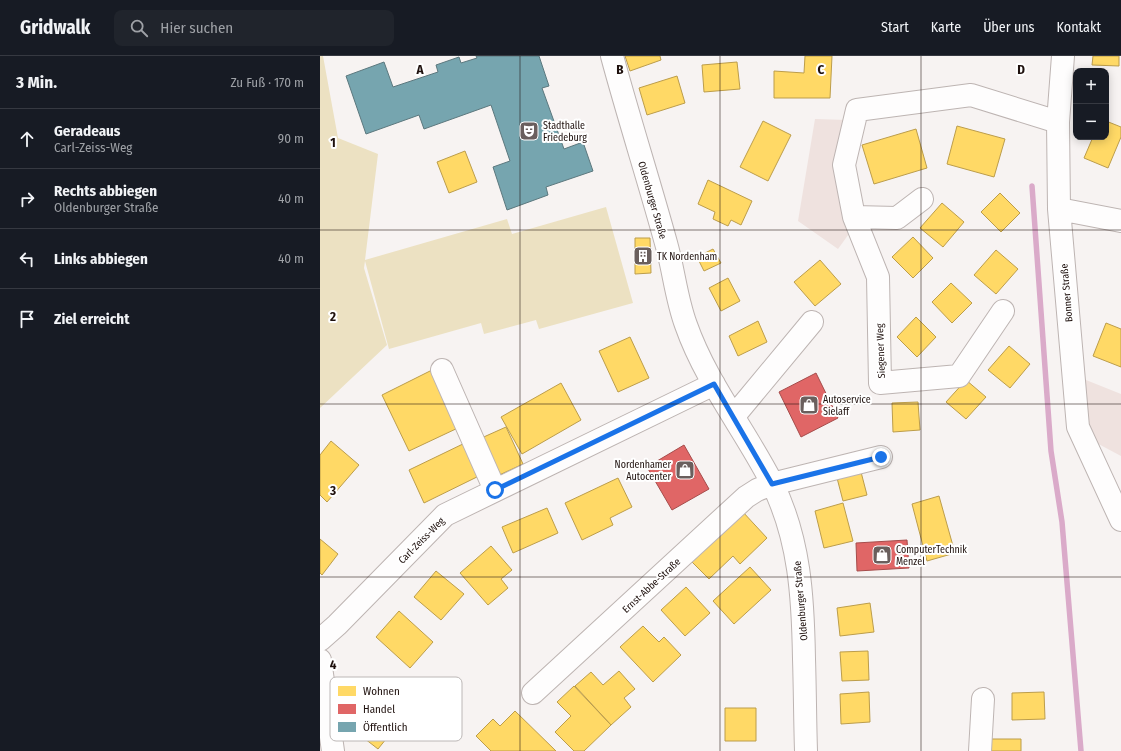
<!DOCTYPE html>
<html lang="de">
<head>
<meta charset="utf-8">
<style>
	body { margin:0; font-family:"Fira Sans Condensed",sans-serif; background:#20242c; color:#f1f3f6 }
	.controls { position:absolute; right:12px; top:12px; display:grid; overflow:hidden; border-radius:8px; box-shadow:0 2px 10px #0003 }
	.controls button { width:36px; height:36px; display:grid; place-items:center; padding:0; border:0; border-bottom:1px solid #363941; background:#171b24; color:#f1f3f6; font:20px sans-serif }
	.stop { position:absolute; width:12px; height:12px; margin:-9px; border:3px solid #1a73e8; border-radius:50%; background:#fff }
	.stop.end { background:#1a73e8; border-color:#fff; box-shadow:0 1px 4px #0008 }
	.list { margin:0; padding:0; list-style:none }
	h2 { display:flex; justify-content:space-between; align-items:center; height:52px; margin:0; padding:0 16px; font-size:17px }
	h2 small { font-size:13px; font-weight:400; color:#9ea1a6 }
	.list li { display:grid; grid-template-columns:26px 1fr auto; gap:12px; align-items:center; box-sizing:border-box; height:60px; padding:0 16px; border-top:1px solid #363941 }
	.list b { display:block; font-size:15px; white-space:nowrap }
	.list p { margin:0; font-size:13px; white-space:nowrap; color:#9ea1a6 }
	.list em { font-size:13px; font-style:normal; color:#9ea1a6 }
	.icon { flex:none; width:22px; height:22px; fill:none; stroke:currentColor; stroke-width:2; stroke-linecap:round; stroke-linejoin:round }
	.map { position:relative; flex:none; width:801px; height:695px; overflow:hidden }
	header { display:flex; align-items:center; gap:24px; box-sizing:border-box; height:56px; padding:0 20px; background:#171b24; border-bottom:1px solid #363941 }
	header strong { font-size:19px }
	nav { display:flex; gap:22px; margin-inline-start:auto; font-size:14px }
	.search { width:280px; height:36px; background:#20242c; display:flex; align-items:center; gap:10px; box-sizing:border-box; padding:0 14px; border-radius:8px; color:#9ea1a6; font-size:15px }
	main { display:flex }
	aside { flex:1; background:#171b24 }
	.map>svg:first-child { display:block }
	.built { fill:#efe2df }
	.green { fill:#ece1c2 }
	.homes { fill:#ffd966; stroke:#bc9d4b }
	.shops { fill:#e06666; stroke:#a64c4b }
	.public { fill:#76a5af; stroke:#5c787e }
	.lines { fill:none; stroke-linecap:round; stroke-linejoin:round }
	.stream { stroke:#daaac9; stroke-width:5.5 }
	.minor-casing { stroke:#bdb4b2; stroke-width:24 }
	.minor { stroke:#fefdfd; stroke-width:22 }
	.route { stroke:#1a73e8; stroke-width:5 }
	.grid { fill:none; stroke:#1e100d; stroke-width:1; stroke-opacity:0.55 }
	.labels { text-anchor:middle; stroke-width:4; stroke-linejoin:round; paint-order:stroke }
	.poi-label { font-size:10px; fill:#1e100d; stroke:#fff; text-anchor:start }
	.street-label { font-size:10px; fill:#1e100d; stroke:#fff }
	.key { fill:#fff; stroke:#bcb7b6; stroke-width:1 }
	.key-label { font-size:11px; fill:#1e100d }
	.grid-label { font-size:13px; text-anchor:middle; font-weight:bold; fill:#1e100d; stroke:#fff; stroke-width:4; stroke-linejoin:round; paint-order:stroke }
</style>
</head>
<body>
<header>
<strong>Gridwalk</strong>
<div class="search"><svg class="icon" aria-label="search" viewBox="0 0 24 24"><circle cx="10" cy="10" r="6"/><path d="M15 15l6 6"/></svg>Hier suchen</div>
<nav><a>Start</a><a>Karte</a><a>Über uns</a><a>Kontakt</a></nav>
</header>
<main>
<aside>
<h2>3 Min.<small>Zu Fuß · 170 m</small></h2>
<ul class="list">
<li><svg class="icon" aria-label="ahead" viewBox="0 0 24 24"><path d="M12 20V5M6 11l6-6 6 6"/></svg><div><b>Geradeaus</b><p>Carl-Zeiss-Weg</p></div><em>90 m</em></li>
<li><svg class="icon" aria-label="right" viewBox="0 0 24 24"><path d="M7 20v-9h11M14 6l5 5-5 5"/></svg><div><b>Rechts abbiegen</b><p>Oldenburger Straße</p></div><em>40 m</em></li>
<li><svg class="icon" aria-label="left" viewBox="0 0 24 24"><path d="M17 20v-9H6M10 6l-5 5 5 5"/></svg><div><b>Links abbiegen</b></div><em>40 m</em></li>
<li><svg class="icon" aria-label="arrive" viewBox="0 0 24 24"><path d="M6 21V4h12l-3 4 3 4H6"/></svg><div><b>Ziel erreicht</b></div></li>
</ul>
</aside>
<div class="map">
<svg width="801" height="695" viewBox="0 0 801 695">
	<rect width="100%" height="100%" fill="#f7f3f2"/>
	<path class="built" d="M 495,63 L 528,64 L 531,175 L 518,193 L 478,165 Z
		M 761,322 L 801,338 L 801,400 L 771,384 Z"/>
	<path class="green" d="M 0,0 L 3,0 L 18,82 L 58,98 L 45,204 L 187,163 L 192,178 L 286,151 L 313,247 L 219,273 L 216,264 L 164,278 L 161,267 L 69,293 L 45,205 L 44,212 L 67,289 L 0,352 Z"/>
	<path class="homes" d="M 305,0 L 340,0 L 341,4 L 310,15 Z
		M 485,0 L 512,0 L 510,42 L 454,42 L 454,15 L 484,17 Z
		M 773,0 L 799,0 L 799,10 L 772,9 Z
		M 417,6 L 420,33 L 384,36 L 382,9 Z
		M 357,20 L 365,47 L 327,59 L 319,32 Z
		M 443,65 L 471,79 L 448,125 L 420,111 Z
		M 786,65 L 801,71 L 801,81 L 788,112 L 764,102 L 773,81 L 786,81 Z
		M 637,70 L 685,83 L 674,121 L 627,108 Z
		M 596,73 L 607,112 L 554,128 L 542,89 Z
		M 145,95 L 157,126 L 129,137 L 117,106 Z
		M 388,124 L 432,145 L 421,169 L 411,164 L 408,170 L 393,163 L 395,156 L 378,148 Z
		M 680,137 L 700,157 L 681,176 L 661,156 Z
		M 622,147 L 644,166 L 623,191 L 600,172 Z
		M 593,181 L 613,202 L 593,222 L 572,201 Z
		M 315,182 L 330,182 L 331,217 L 315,218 Z
		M 393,193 L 401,207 L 384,215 L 377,201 Z
		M 676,194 L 698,213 L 676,238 L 654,219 Z
		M 500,204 L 521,228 L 495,250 L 474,226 Z
		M 408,222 L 420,245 L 401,255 L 389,232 Z
		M 631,227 L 652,247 L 632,267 L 612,246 Z
		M 596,261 L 616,281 L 597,301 L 577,281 Z
		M 438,265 L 447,286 L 418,300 L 409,280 Z
		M 786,267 L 801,273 L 801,311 L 773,300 Z
		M 310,281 L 329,322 L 298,336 L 279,295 Z
		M 689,290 L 710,308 L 690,332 L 668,314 Z
		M 112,314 L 140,371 L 89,395 L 62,339 Z
		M 646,324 L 666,341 L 646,363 L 626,346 Z
		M 241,327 L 261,364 L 202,398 L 181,361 Z
		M 598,346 L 600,374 L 573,376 L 572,347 Z
		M 186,371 L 203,408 L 175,421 L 157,384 Z
		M 11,385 L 39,409 L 7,446 L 0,439 L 0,399 Z
		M 147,386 L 163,418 L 104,447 L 89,414 Z
		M 541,416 L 547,439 L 523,445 L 517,422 Z
		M 298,422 L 312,451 L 290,462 L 293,469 L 262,484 L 245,447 Z
		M 619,440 L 635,497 L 607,505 L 592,448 Z
		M 523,447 L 533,485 L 504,492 L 495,455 Z
		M 227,452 L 238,477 L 193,497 L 182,471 Z
		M 422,455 L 447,482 L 420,508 L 413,500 L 389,523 L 371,505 Z
		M 0,483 L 18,498 L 2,519 L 0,517 Z
		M 171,490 L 192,514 L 181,523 L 188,532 L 168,549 L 140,517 Z
		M 430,511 L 451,534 L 414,568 L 393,545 Z
		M 116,515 L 144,538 L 121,564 L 94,541 Z
		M 366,531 L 390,557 L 365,580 L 341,554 Z
		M 550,547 L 554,576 L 520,580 L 517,552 Z
		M 79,555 L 113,586 L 90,612 L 56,581 Z
		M 323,570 L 339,586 L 344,581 L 361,599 L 333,626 L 300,591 Z
		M 548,595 L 549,624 L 522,625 L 520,596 Z
		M 299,615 L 315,633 L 304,642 L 311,651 L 291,669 L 255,630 L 271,616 L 283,629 Z
		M 51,622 L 103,664 L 92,678 L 79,667 L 58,693 L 40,679 L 61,653 L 39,637 Z
		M 254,630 L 291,669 L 264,695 L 254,695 L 235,676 L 251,660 L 237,646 Z
		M 549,636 L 550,666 L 521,668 L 520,638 Z
		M 724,636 L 725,663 L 692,664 L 692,637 Z
		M 405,652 L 436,652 L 436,685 L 405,685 Z
		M 195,655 L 236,695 L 171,695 L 156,680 L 173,663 L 180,670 Z
		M 669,683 L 701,683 L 701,695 L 670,695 Z"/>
	<path class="shops" d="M 496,317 L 518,362 L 481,381 L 459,336 Z
		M 364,389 L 389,433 L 352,454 L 327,411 Z
		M 587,484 L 589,512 L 537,515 L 536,487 Z"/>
	<path class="public" d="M 156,0 L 219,0 L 229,30 L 222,32 L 244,93 L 263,86 L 273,115 L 226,131 L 228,139 L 187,154 L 173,111 L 190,105 L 171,49 L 104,73 L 99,59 L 46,78 L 26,20 L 64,6 L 73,31 L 118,16 L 116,9 L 139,1 L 141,7 L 157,2 Z"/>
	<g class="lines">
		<path class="stream" d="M 712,130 L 731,395 L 742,466 L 761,695"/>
		<defs>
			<path id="minor" d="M 292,0 C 309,63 329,125 346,187 C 354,215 356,242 366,269 C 386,326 425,374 452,427 C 480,483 483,542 484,603 C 485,634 485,664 486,695
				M 743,0 L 738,66 L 739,153 L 758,371 L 801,464
				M 739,153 L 801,165
				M 534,161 L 577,162 L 602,143
				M 683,255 L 639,320 L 560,327 L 558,221 L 534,161 L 524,109 L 537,54 L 651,39 L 738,66
				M 122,314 L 175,434
				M 414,360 L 492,266
				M 0,584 L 17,569 L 125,459 L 394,328
				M 0,604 L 13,695
				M 213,637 L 426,441 L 437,434 L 452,428 L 561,401
				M 660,695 L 663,643"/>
		</defs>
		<use href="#minor" class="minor-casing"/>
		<use href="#minor" class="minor"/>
	</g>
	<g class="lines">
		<path class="route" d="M 175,434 L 394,328 L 452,428 L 561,401"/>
	</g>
	<path class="grid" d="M 200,0 L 200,695M 400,0 L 400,695M 601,0 L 601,695M 0,174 L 801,174M 0,348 L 801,348M 0,521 L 801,521"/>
	<defs>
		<symbol id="theatre-square" viewBox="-11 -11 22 22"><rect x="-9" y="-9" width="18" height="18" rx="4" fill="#6a5f5d" stroke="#fff"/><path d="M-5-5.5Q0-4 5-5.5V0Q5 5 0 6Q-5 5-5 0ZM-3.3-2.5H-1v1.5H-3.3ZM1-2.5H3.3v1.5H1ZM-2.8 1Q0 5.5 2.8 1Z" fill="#fff"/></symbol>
		<symbol id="building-square" viewBox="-11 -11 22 22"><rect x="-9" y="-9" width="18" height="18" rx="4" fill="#6a5f5d" stroke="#fff"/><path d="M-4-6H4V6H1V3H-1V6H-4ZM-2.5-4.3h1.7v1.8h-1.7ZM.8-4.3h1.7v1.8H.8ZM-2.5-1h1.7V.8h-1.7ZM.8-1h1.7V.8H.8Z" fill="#fff"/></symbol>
		<symbol id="shop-square" viewBox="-11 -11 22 22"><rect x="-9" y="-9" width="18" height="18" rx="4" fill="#6a5f5d" stroke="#fff"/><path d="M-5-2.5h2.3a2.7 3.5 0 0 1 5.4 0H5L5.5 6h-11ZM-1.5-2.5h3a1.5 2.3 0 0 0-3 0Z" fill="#fff"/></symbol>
	</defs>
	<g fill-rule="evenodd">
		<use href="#theatre-square" x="198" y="64" width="22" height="22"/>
		<use href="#building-square" x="312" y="189" width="22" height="22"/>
		<use href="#shop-square" x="478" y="338" width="22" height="22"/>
		<use href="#shop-square" x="354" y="403" width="22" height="22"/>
		<use href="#shop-square" x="551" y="488" width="22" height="22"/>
	</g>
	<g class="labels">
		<g class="poi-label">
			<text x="223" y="73">Stadthalle<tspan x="223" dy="12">Friedeburg</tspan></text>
			<text x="337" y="204">TK Nordenham</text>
			<text x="503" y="347">Autoservice<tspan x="503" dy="12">Sielaff</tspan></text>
			<text x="351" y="412" text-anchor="end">Nordenhamer<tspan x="351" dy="12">Autocenter</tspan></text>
			<text x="576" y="497">ComputerTechnik<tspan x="576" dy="12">Menzel</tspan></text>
		</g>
		<g class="street-label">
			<text transform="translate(333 144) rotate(74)" y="4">Oldenburger Straße</text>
			<text transform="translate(746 237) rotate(-95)" y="4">Bonner Straße</text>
			<text transform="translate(560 295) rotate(-92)" y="4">Siegener Weg</text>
			<text transform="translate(101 484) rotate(-45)" y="4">Carl-Zeiss-Weg</text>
			<text transform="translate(331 529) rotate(-43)" y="4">Ernst-Abbe-Straße</text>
			<text transform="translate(480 545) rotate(-95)" y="4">Oldenburger Straße</text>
		</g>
	</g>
	<rect x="10" y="621" width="132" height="64" rx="6" class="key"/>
	<rect x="18" y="630" width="18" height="10" fill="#ffd966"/>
	<rect x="18" y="648" width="18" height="10" fill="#e06666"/>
	<rect x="18" y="666" width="18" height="10" fill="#76a5af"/>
	<g class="key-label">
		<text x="43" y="639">Wohnen</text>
		<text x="43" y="657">Handel</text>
		<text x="43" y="675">Öffentlich</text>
	</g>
	<g class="grid-label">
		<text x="100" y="18">A</text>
		<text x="300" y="18">B</text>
		<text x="501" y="18">C</text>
		<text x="701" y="18">D</text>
		<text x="13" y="91">1</text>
		<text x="13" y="265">2</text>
		<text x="13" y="439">3</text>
		<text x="13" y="613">4</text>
	</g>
</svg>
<div class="controls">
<button>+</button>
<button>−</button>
</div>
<div class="stop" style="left:175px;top:434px"></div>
<div class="stop end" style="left:561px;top:401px"></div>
</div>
</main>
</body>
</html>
